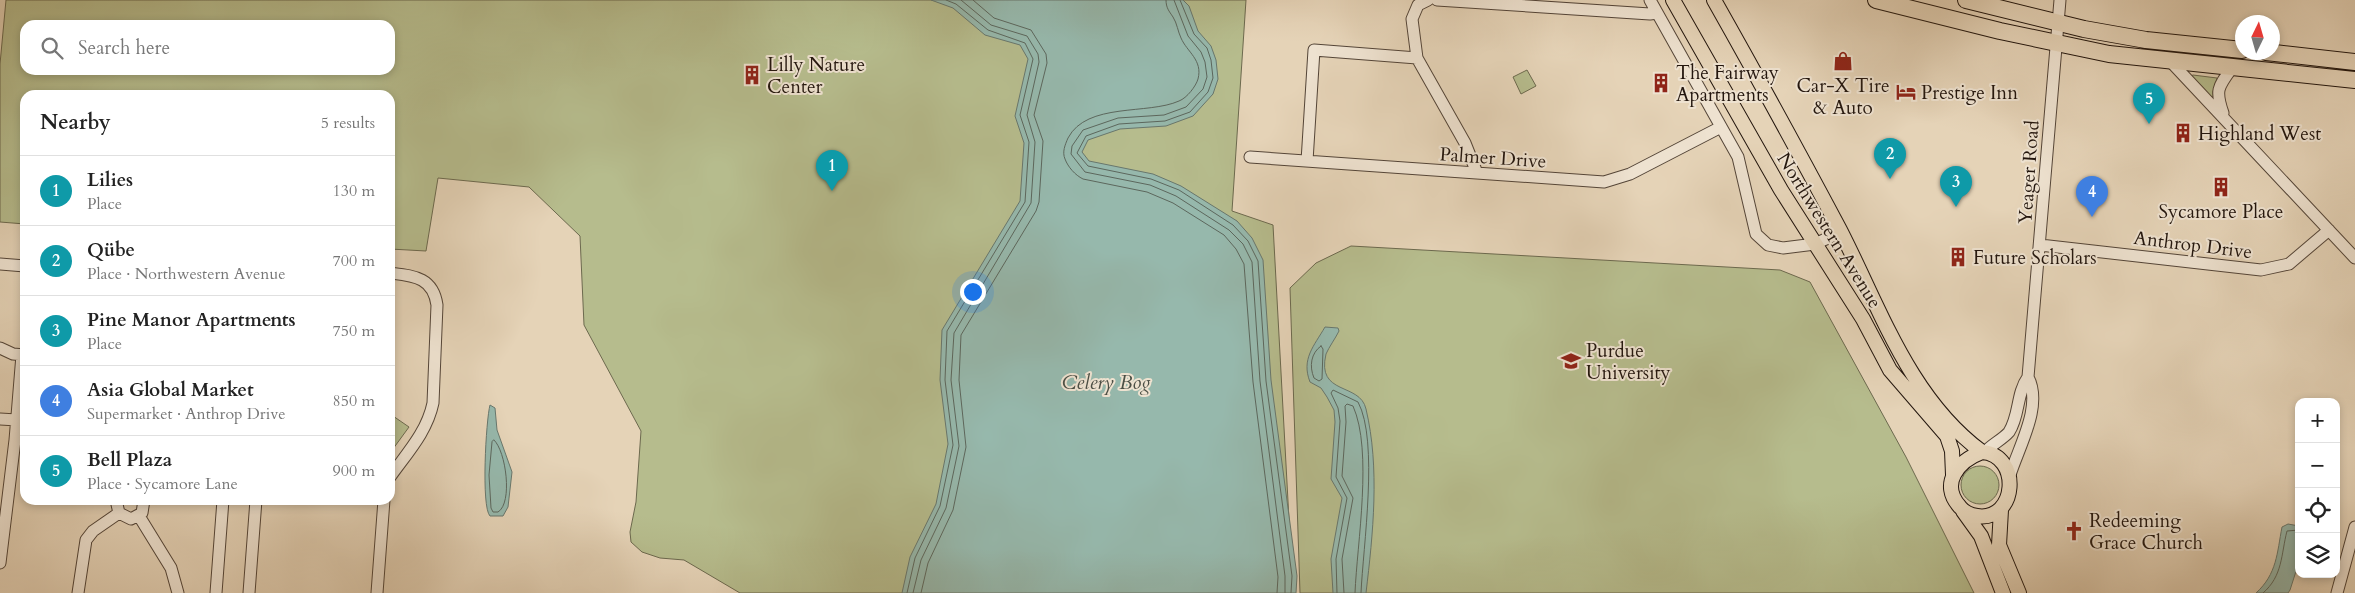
<!DOCTYPE html>
<html lang="en">
<head>
<meta charset="utf-8">
<style>
	body { margin:0; font-family:Cardo,serif; background:#f2f2f2; color:#222 }
	.controls { position:absolute; right:15px; bottom:15px; display:grid; overflow:hidden; border-radius:10px; box-shadow:0 2px 8px #0003 }
	.controls button { width:45px; height:45px; display:grid; place-items:center; padding:0; border:0; border-bottom:1px solid #e0e0e0; background:#fff; color:#222; font:25px sans-serif }
	.compass { position:absolute; left:2235px; top:15px; width:45px; height:45px; border-radius:50%; background:#fff; box-shadow:0 2px 8px #0003; rotate:5deg }
	.you { position:absolute; left:972px; top:291px; width:18px; height:18px; margin:-12px; border:4px solid #fff; border-radius:50%; background:#1a73e8; box-shadow:0 0 0 8px #1a73e833 }
	.badge { display:grid; place-items:center; width:32px; height:32px; border-radius:50%; background:#8f2418; color:#fff; font-size:16px; font-weight:700 }
	.pin { position:absolute; translate:-50% -41px; filter:drop-shadow(0 1px 2px #0008) }
	.pin::after { content:''; position:absolute; top:26px; width:18px; height:15px; background:inherit; clip-path:polygon(0 0,100% 0,50% 100%) }
	.list { margin:0; padding:0; list-style:none }
	h2 { display:flex; justify-content:space-between; align-items:center; height:65px; margin:0; padding:0 20px; font-size:21px }
	h2 small { font-size:16px; font-weight:400; color:#767676 }
	.list li { display:grid; grid-template-columns:32px 1fr auto; gap:15px; align-items:center; box-sizing:border-box; height:70px; padding:0 20px; border-top:1px solid #e0e0e0 }
	.list b { display:block; font-size:19px; white-space:nowrap }
	.list p { margin:0; font-size:16px; white-space:nowrap; color:#767676 }
	.list em { font-size:16px; font-style:normal; color:#767676 }
	.icon { flex:none; width:28px; height:28px; fill:none; stroke:currentColor; stroke-width:2; stroke-linecap:round; stroke-linejoin:round }
	.map { position:relative; flex:none; width:2355px; height:593px; overflow:hidden }
	.search { position:absolute; background:#fff; box-shadow:0 2px 8px #0003; left:20px; top:20px; width:375px; height:55px; display:flex; align-items:center; gap:12px; box-sizing:border-box; padding:0 18px; border-radius:15px; color:#767676; font-size:19px }
	.panel { position:absolute; background:#fff; box-shadow:0 2px 8px #0003; left:20px; top:90px; width:375px; height:415px; border-radius:15px }
	.map>svg:first-child { display:block }
	.green { fill:#b6bc8d; stroke:#6c694e; fill-rule:evenodd }
	.water { fill:#96b8ac; stroke:#68776d }
	.lines { fill:none; stroke-linecap:round; stroke-linejoin:round }
	.shore { stroke:#5c675d; stroke-width:1 }
	.minor-casing { stroke:#544538; stroke-width:13 }
	.major-casing { stroke:#23160e; stroke-width:16 }
	.highway-casing { stroke:#23160e; stroke-width:18 }
	.minor { stroke:#eee2d0; stroke-width:11 }
	.major { stroke:#e5d3b7; stroke-width:14 }
	.highway { stroke:#e5d3b7; stroke-width:16 }
	.labels { text-anchor:middle; stroke-width:4; stroke-linejoin:round; paint-order:stroke }
	.poi-label { font-size:19px; fill:#23160e; stroke:#eee2d0; text-anchor:start }
	.street-label { font-size:19px; fill:#23160e; stroke:#eee2d0 }
	.water-label { font-size:20px; font-style:italic; fill:#4b4f45; stroke:#eee2d0 }
</style>
</head>
<body>
<div class="map">
<svg width="2355" height="593" viewBox="0 0 2355 593">
	<rect width="100%" height="100%" fill="#e5d3b7"/>
	<filter id="stains"><feTurbulence type="fractalNoise" baseFrequency=".004" numOctaves="4"/><feColorMatrix values="0 0 0 0 .2 0 0 0 0 .09 0 0 0 0 .02 0 0 0 .5 -.17"/></filter>
	<radialGradient id="worn" r=".72"><stop offset=".6" stop-color="#630" stop-opacity="0"/><stop offset="1" stop-color="#630" stop-opacity=".3"/></radialGradient>
	<path class="green" d="M 6,0 L 1246,0 L 1232,211 L 1273,225 L 1293,593 L 740,593 L 684,560 L 660,558 L 642,552 L 631,542 L 630,532 L 636,502 L 641,431 L 584,325 L 580,236 L 529,187 L 438,178 L 426,251 L 390,249 L 390,95 L 25,95 L 25,224 L 0,222 L 0,64 ZM 25,25 L 390,25 L 390,70 L 25,70 Z
		M 1527,70 L 1536,86 L 1521,94 L 1513,77 Z
		M 2193,75 L 2217,78 L 2213,92 L 2214,100 L 2191,76 Z
		M 1351,246 L 1780,270 L 1810,282 L 1906,457 L 1974,593 L 1300,593 L 1290,288 L 1316,263 Z
		M 393,416 L 409,427 L 390,453 L 390,420 Z
		M1961 485a19 19 0 1 1 38 0a19 19 0 1 1-38 0Z"/>
	<path class="water" d="M 931,0 L 1183,0 L 1189,6 L 1198,31 L 1211,46 L 1216,60 L 1218,79 L 1213,94 L 1193,116 L 1166,126 L 1120,129 L 1088,140 L 1082,152 L 1089,161 L 1153,174 L 1181,186 L 1237,221 L 1252,238 L 1263,260 L 1271,380 L 1297,576 L 1296,593 L 902,593 L 910,557 L 936,504 L 948,444 L 940,380 L 942,330 L 1020,201 L 1024,143 L 1015,116 L 1028,59 L 1020,45 L 985,35 L 953,8 Z
		M 1325,327 L 1338,328 L 1339,331 C 1335,339 1329,347 1326,354 C 1316,396 1360,382 1366,409 C 1380,468 1373,534 1366,593 L 1333,593 L 1331,559 L 1342,498 L 1331,479 L 1335,422 L 1334,410 L 1327,397 L 1321,388 L 1310,382 C 1301,359 1314,346 1325,327 Z
		M 490,405 L 495,408 L 497,430 L 512,472 L 508,507 L 503,516 L 490,516 C 481,507 486,420 490,405 Z
		M 2288,524 L 2299,526 L 2299,562 L 2290,590 L 2288,593 L 2256,593 C 2277,574 2277,553 2282,527 Z"/>
	<g class="lines">
		<path class="shore" d="M 1166,0 C 1166,8 1169,11 1173,17 C 1177,23 1178,32 1181,38 C 1187,52 1203,60 1198,79 C 1196,86 1187,98 1179,101 C 1148,115 1087,102 1068,138 C 1065,145 1062,152 1065,159 C 1068,167 1075,175 1083,179 L 1147,192 L 1173,203 L 1224,235 L 1236,249 L 1244,264 L 1253,382 L 1278,577 L 1277,593
			M 1174,0 L 1188,36 L 1201,52 L 1205,62 L 1207,77 L 1203,89 L 1186,107 L 1164,115 L 1118,118 L 1083,130 L 1072,146 L 1071,154 L 1085,172 L 1150,185 L 1176,196 L 1229,230 L 1243,244 L 1252,262 L 1260,381 L 1285,576 L 1285,593
			M 1180,0 L 1194,34 L 1207,48 L 1211,60 L 1213,78 L 1208,92 L 1190,112 L 1165,121 L 1119,124 L 1086,136 L 1077,153 L 1088,166 L 1151,179 L 1179,190 L 1233,225 L 1248,241 L 1258,261 L 1266,381 L 1292,576 L 1291,593
			M 1321,346 L 1323,349 L 1322,379 L 1319,381 L 1314,378 C 1309,366 1311,353 1321,346 Z
			M 494,440 C 506,451 513,503 498,512 L 493,512 L 491,508 L 489,475 L 492,442 Z
			M 907,593 L 915,558 L 940,506 L 953,445 L 945,380 L 947,331 L 1025,202 L 1029,142 L 1020,115 L 1033,59 L 1025,43 L 988,30 L 956,4 L 946,0
			M 913,593 L 921,560 L 946,508 L 959,446 L 951,380 L 954,333 L 1031,203 L 1035,142 L 1027,115 L 1039,62 L 1038,54 L 1027,36 L 991,25 L 961,0
			M 921,593 L 928,563 L 953,510 L 966,447 L 959,380 L 961,335 L 1036,211 L 1039,202 L 1043,141 L 1034,115 L 1047,63 L 1046,54 L 1031,30 L 994,18 L 973,0
			M 1337,593 L 1336,559 L 1347,498 L 1336,477 L 1340,421 L 1338,408 L 1331,393 L 1333,390 L 1358,402 C 1379,441 1363,547 1361,593
			M 1344,593 L 1342,559 L 1353,498 L 1342,476 L 1346,422 L 1345,406 L 1347,404 L 1353,406 C 1373,451 1357,543 1355,593
			M 2263,593 C 2283,576 2281,554 2287,531 L 2299,530"/>
		<defs>
			<path id="minor" d="M 1437,0 L 1650,14 L 1657,13
				M 1650,0 L 1738,157 L 1756,234 L 1768,245 L 1783,248 L 1815,244 L 1841,232
				M 1417,58 L 1412,19 L 1418,5 L 1428,0
				M 2171,62 L 2355,258
				M 2223,113 C 2215,90 2218,87 2232,68
				M 1250,157 L 1604,182 L 1630,174 L 1721,127
				M 1307,161 L 1314,50 L 1417,58 L 1465,143 L 1477,173
				M 2040,245 L 2261,270 L 2289,264 L 2329,230
				M 0,264 L 25,266
				M 390,273 C 414,276 433,277 437,305 L 433,403 C 427,432 407,453 390,477
				M 0,348 L 13,354 L 25,355
				M 0,419 L 17,420
				M 1985,452 C 1992,444 2002,440 2009,432 C 2020,415 2016,394 2028,377 L 2060,0
				M 2010,475 C 2019,446 2043,406 2028,377
				M 116,500 L 119,513 L 131,519 L 142,513 L 144,500
				M 139,516 L 171,568 L 178,593
				M 0,563 L 15,440 L 22,355
				M 78,593 L 86,540 L 93,531 L 119,513
				M 216,593 L 223,500
				M 249,593 L 256,500
				M 377,593 L 384,500
				M 2337,593 L 2355,527"/>
			<path id="major" d="M 1673,0 L 1781,190 L 1863,319 L 1890,370 L 1947,436 L 1952,451 L 1953,475
				M 1714,0 C 1757,76 1799,153 1840,230 C 1880,308 1909,398 1982,452
				M 1982,452 C 2022,455 2017,522 1977,516 C 1971,515 1964,512 1960,507 C 1939,484 1958,461 1982,452 Z
				M 2001,510 L 1999,545 L 2019,593
				M 1963,511 L 1981,536 L 2003,593"/>
			<path id="highway" d="M 1876,0 L 2000,31 L 2109,54 L 2355,80
				M 1966,0 L 2084,29 L 2146,40 L 2242,50
				M 2266,52 L 2355,62"/>
		</defs>
		<use href="#minor" class="minor-casing"/>
		<use href="#major" class="major-casing"/>
		<use href="#highway" class="highway-casing"/>
		<use href="#minor" class="minor"/>
		<use href="#major" class="major"/>
		<use href="#highway" class="highway"/>
	</g>
	<defs>
		<symbol id="shop-bare" viewBox="-9 -9 18 18"><path d="M-5-2.5h2.3a2.7 3.5 0 0 1 5.4 0H5L5.5 6h-11ZM-1.5-2.5h3a1.5 2.3 0 0 0-3 0Z" fill="#8f2418" stroke="#eee2d0" stroke-width="2.5" paint-order="stroke"/></symbol>
		<symbol id="building-bare" viewBox="-9 -9 18 18"><path d="M-4-6H4V6H1V3H-1V6H-4ZM-2.5-4.3h1.7v1.8h-1.7ZM.8-4.3h1.7v1.8H.8ZM-2.5-1h1.7V.8h-1.7ZM.8-1h1.7V.8H.8Z" fill="#8f2418" stroke="#eee2d0" stroke-width="2.5" paint-order="stroke"/></symbol>
		<symbol id="hotel-bare" viewBox="-9 -9 18 18"><path d="M-6-4.5h1.5V1H6V5H4.5V3h-9V5H-6ZM-4 0a1.8 1.8 0 1 1 3.6 0ZM.5 0V-2.5h3Q6-2.5 6 0Z" fill="#8f2418" stroke="#eee2d0" stroke-width="2.5" paint-order="stroke"/></symbol>
		<symbol id="university-bare" viewBox="-9 -9 18 18"><path d="M0-5L7-2L0 1L-7-2ZM-4 1L0 2.5L4 1V4Q0 6-4 4Z" fill="#8f2418" stroke="#eee2d0" stroke-width="2.5" paint-order="stroke"/></symbol>
		<symbol id="church-bare" viewBox="-9 -9 18 18"><path d="M-1.2-6h2.4v3.5h3.3v2.4h-3.3V6h-2.4V-.1h-3.3v-2.4h3.3Z" fill="#8f2418" stroke="#eee2d0" stroke-width="2.5" paint-order="stroke"/></symbol>
	</defs>
	<g fill-rule="evenodd">
		<use href="#shop-bare" x="1829" y="47" width="28" height="28"/>
		<use href="#building-bare" x="738" y="61" width="28" height="28"/>
		<use href="#building-bare" x="1647" y="69" width="28" height="28"/>
		<use href="#hotel-bare" x="1892" y="78" width="28" height="28"/>
		<use href="#building-bare" x="2169" y="119" width="28" height="28"/>
		<use href="#building-bare" x="2207" y="173" width="28" height="28"/>
		<use href="#building-bare" x="1944" y="243" width="28" height="28"/>
		<use href="#university-bare" x="1557" y="347" width="28" height="28"/>
		<use href="#church-bare" x="2060" y="517" width="28" height="28"/>
	</g>
	<g class="labels">
		<g class="poi-label">
			<text x="767" y="71">Lilly Nature<tspan x="767" dy="22">Center</tspan></text>
			<text x="1676" y="79">The Fairway<tspan x="1676" dy="22">Apartments</tspan></text>
			<text x="1843" y="92" text-anchor="middle">Car-X Tire<tspan x="1843" dy="22">&amp; Auto</tspan></text>
			<text x="1921" y="99">Prestige Inn</text>
			<text x="2198" y="140">Highland West</text>
			<text x="2221" y="218" text-anchor="middle">Sycamore Place</text>
			<text x="1973" y="264">Future Scholars</text>
			<text x="1586" y="357">Purdue<tspan x="1586" dy="22">University</tspan></text>
			<text x="2089" y="527">Redeeming<tspan x="2089" dy="22">Grace Church</tspan></text>
		</g>
		<g class="street-label">
			<text transform="translate(1493 157) rotate(4)" y="7">Palmer Drive</text>
			<text transform="translate(2028 172) rotate(-86)" y="7">Yeager Road</text>
			<text transform="translate(1830 230) rotate(58)" y="7">Northwestern Avenue</text>
			<text transform="translate(2193 244) rotate(7)" y="7">Anthrop Drive</text>
		</g>
		<g class="water-label">
			<text x="1106" y="389">Celery Bog</text>
		</g>
	</g>
	<rect width="100%" height="100%" filter="url(#stains)"/>
	<rect width="100%" height="100%" fill="url(#worn)"/>
</svg>
<div class="controls">
<button>+</button>
<button>−</button>
<button><svg class="icon" aria-label="locate" viewBox="0 0 24 24"><circle cx="12" cy="12" r="6"/><path d="M12 2v4M12 18v4M2 12h4M18 12h4"/></svg></button>
<button><svg class="icon" aria-label="layers" viewBox="0 0 24 24"><path d="M12 4l9 5-9 5-9-5zM3 14l9 5 9-5"/></svg></button>
</div>
<svg class="compass" viewBox="-18 -18 36 36"><path d="M0-13l5 13h-10z" fill="#e53935"/><path d="M0 13l5-13h-10z" fill="#767676"/></svg>
<div class="you"></div>
<div class="pin badge" style="left:832px;top:191px;background:#0f9aa8">1</div>
<div class="pin badge" style="left:1890px;top:179px;background:#0f9aa8">2</div>
<div class="pin badge" style="left:1956px;top:207px;background:#0f9aa8">3</div>
<div class="pin badge" style="left:2092px;top:217px;background:#3f7fe0">4</div>
<div class="pin badge" style="left:2149px;top:124px;background:#0f9aa8">5</div>
<div class="search"><svg class="icon" aria-label="search" viewBox="0 0 24 24"><circle cx="10" cy="10" r="6"/><path d="M15 15l6 6"/></svg>Search here</div>
<section class="panel">
<h2>Nearby<small>5 results</small></h2>
<ul class="list">
<li><span class="badge" style="background:#0f9aa8">1</span><div><b>Lilies</b><p>Place</p></div><em>130 m</em></li>
<li><span class="badge" style="background:#0f9aa8">2</span><div><b>Qübe</b><p>Place · Northwestern Avenue</p></div><em>700 m</em></li>
<li><span class="badge" style="background:#0f9aa8">3</span><div><b>Pine Manor Apartments</b><p>Place</p></div><em>750 m</em></li>
<li><span class="badge" style="background:#3f7fe0">4</span><div><b>Asia Global Market</b><p>Supermarket · Anthrop Drive</p></div><em>850 m</em></li>
<li><span class="badge" style="background:#0f9aa8">5</span><div><b>Bell Plaza</b><p>Place · Sycamore Lane</p></div><em>900 m</em></li>
</ul>
</section>
</div>
</body>
</html>
